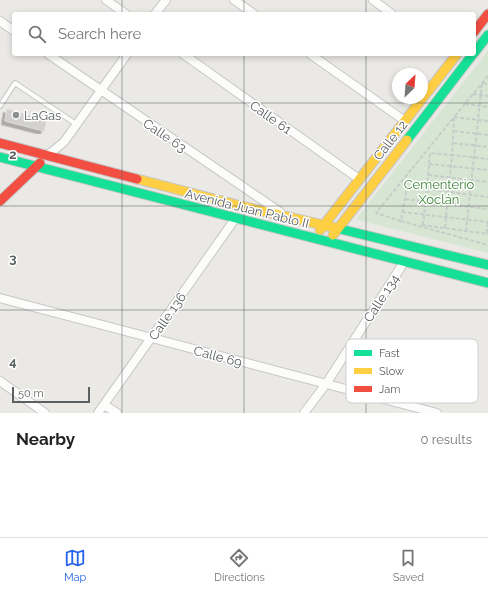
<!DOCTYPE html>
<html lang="en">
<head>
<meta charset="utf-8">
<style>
	body { margin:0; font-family:Raleway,sans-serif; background:#f2f2f2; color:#222 }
	.compass { position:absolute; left:392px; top:68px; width:36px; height:36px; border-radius:50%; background:#fff; box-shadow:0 2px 6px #0003; rotate:25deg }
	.scale { position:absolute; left:12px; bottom:10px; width:78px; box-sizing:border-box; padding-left:4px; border:2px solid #5b6063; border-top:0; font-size:11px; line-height:14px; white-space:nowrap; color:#5b6063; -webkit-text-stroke:3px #fff; paint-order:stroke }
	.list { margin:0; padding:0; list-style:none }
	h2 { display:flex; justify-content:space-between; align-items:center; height:52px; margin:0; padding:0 16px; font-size:17px }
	h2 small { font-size:13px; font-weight:400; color:#767676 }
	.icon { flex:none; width:22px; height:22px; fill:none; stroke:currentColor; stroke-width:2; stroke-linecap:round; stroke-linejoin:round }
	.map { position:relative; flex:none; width:488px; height:413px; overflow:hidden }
	.search { position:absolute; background:#fff; box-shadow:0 2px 6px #0003; left:12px; right:12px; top:12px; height:44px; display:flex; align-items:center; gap:10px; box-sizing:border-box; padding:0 14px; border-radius:4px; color:#767676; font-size:15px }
	.sheet { height:124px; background:#fff }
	nav { display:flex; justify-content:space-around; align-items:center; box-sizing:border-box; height:56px; border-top:1px solid #e0e0e0; background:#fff; font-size:11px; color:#767676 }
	nav a { display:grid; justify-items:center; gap:2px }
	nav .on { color:#2563eb }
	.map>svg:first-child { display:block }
	.green { fill:#d7e6d2 }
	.building { fill:#d2d1cf; stroke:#dad8d5; filter:url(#shadow) }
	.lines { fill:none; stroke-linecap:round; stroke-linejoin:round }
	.lane-casing { stroke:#c7c7c7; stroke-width:6 }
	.street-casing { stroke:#c7c7c7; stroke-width:10 }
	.fast-casing { stroke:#c6c6c6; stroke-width:11 }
	.slow-casing { stroke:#c6c6c6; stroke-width:11 }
	.jam-casing { stroke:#c6c6c6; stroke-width:11 }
	.path { stroke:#c7ccc9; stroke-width:2; stroke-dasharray:4 2; stroke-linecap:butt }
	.lane { stroke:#fcfcfb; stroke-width:4 }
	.street { stroke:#fcfcfb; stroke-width:8 }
	.fast { stroke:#16e098; stroke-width:9 }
	.slow { stroke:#ffcf43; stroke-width:9 }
	.jam { stroke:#f24e42; stroke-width:9 }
	.grid { fill:none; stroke:#5b6063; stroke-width:1; stroke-opacity:0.55 }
	.poi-dot { fill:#8d9091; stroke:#fff; stroke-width:1.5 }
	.labels { text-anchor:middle; stroke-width:3; stroke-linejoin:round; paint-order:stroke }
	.poi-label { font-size:13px; fill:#5b6063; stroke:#fff; text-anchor:start }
	.street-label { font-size:13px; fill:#5b6063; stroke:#fff }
	.park-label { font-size:13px; fill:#408539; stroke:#fff }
	.key { fill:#fff; stroke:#cecfd0; stroke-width:1 }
	.key-label { font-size:11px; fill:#5b6063 }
	.grid-label { font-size:13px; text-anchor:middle; font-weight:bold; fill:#5b6063; stroke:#fff; stroke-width:3; stroke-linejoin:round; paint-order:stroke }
</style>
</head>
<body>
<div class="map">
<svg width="488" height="413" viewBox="0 0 488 413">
	<defs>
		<filter id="shadow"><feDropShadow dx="-3.5" dy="3.5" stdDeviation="0" flood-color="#0004"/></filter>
	</defs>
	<rect width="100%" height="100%" fill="#ebe9e6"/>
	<path class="green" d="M 488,51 L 488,253 L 358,220 L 357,218 Z"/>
	<path class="building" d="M 7,109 L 46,121 L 44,131 L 5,121 Z"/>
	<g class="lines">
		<defs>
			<path id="lane" d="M 0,106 L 15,83 L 76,124"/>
			<path id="street" d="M 106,0 L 126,14
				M 234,0 L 254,14
				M 373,0 L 392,14
				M 155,14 L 166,0
				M 0,21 L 14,31
				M 48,54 L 280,212
				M 183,54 L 359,179
				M 310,54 L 405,121
				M 48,155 L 64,142 L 127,54
				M 0,298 L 437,413
				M 0,381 L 45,413
				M 104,405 L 117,413
				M 98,413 L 235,219
				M 304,413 L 326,384 L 404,262"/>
			<path id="fast" d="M 474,53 L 488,35
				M 407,140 L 473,54
				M 0,157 L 488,283
				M 336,228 L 488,265"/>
			<path id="slow" d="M 137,179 L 241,206 L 336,228
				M 320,230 L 457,54
				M 333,235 L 407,140"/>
			<path id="jam" d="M 474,32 L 488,14
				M 0,143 L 137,179
				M 0,201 L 40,163"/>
		</defs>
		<use href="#lane" class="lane-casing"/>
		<use href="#street" class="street-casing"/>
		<use href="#fast" class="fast-casing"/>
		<use href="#slow" class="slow-casing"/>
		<use href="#jam" class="jam-casing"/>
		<path class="path" d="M 488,76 L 454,117 L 452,155 L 430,153 L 427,189 L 407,187 L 401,221 L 488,245
			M 473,94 L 488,96
			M 465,104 L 488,107
			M 454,131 L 488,135
			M 453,143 L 488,147
			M 429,164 L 488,170
			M 428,175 L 488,182
			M 405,199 L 488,209
			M 402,212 L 488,222
			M 401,221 L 376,213 L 454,117 L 488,121
			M 422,225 L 488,234
			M 423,225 L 427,189 L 488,197
			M 445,228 L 452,155 L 488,159
			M 466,231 L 482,83 L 488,84
			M 487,233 L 488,223"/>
		<use href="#lane" class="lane"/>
		<use href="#street" class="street"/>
		<use href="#fast" class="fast"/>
		<use href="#slow" class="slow"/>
		<use href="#jam" class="jam"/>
	</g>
	<path class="grid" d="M 122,0 L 122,14M 244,0 L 244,14M 366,0 L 366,14M 122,54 L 122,413M 244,54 L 244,413M 366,54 L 366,413M 0,103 L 488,103M 0,206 L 488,206M 0,310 L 488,310"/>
	<circle class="poi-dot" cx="16" cy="115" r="4"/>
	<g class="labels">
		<g class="poi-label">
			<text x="24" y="120">LaGas</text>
		</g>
		<g class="street-label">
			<text transform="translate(271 117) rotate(35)" y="5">Calle 61</text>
			<text transform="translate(165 135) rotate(34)" y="5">Calle 63</text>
			<text transform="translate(390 140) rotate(-52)" y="5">Calle 12</text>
			<text transform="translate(247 208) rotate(14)" y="5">Avenida Juan Pablo II</text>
			<text transform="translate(381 298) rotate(-57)" y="5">Calle 134</text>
			<text transform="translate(167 316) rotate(-55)" y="5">Calle 136</text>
			<text transform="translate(218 356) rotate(15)" y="5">Calle 69</text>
		</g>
		<g class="park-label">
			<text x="439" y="189">Cementerio<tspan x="439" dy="15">Xoclán</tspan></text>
		</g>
	</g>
	<rect x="346" y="339" width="132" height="64" rx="6" class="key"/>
	<rect x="354" y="350" width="18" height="6" fill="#16e098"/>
	<rect x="354" y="368" width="18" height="6" fill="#ffcf43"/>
	<rect x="354" y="386" width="18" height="6" fill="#f24e42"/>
	<g class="key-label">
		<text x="379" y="357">Fast</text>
		<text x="379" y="375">Slow</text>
		<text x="379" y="393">Jam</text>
	</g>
	<g class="grid-label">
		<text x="13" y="159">2</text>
		<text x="13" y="263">3</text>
		<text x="13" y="366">4</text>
	</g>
</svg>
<svg class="compass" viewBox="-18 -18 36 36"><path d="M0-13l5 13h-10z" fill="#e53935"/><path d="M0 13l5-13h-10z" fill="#767676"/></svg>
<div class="scale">50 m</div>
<div class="search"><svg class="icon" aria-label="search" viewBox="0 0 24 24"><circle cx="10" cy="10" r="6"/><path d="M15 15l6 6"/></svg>Search here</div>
</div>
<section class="sheet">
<h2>Nearby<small>0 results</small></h2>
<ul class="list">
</ul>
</section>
<nav>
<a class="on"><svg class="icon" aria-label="map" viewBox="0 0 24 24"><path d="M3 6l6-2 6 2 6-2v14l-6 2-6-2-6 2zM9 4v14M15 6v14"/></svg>Map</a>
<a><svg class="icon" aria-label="directions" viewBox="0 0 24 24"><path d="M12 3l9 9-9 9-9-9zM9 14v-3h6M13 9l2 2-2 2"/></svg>Directions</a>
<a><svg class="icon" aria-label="saved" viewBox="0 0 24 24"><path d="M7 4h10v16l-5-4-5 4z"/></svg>Saved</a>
</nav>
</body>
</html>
